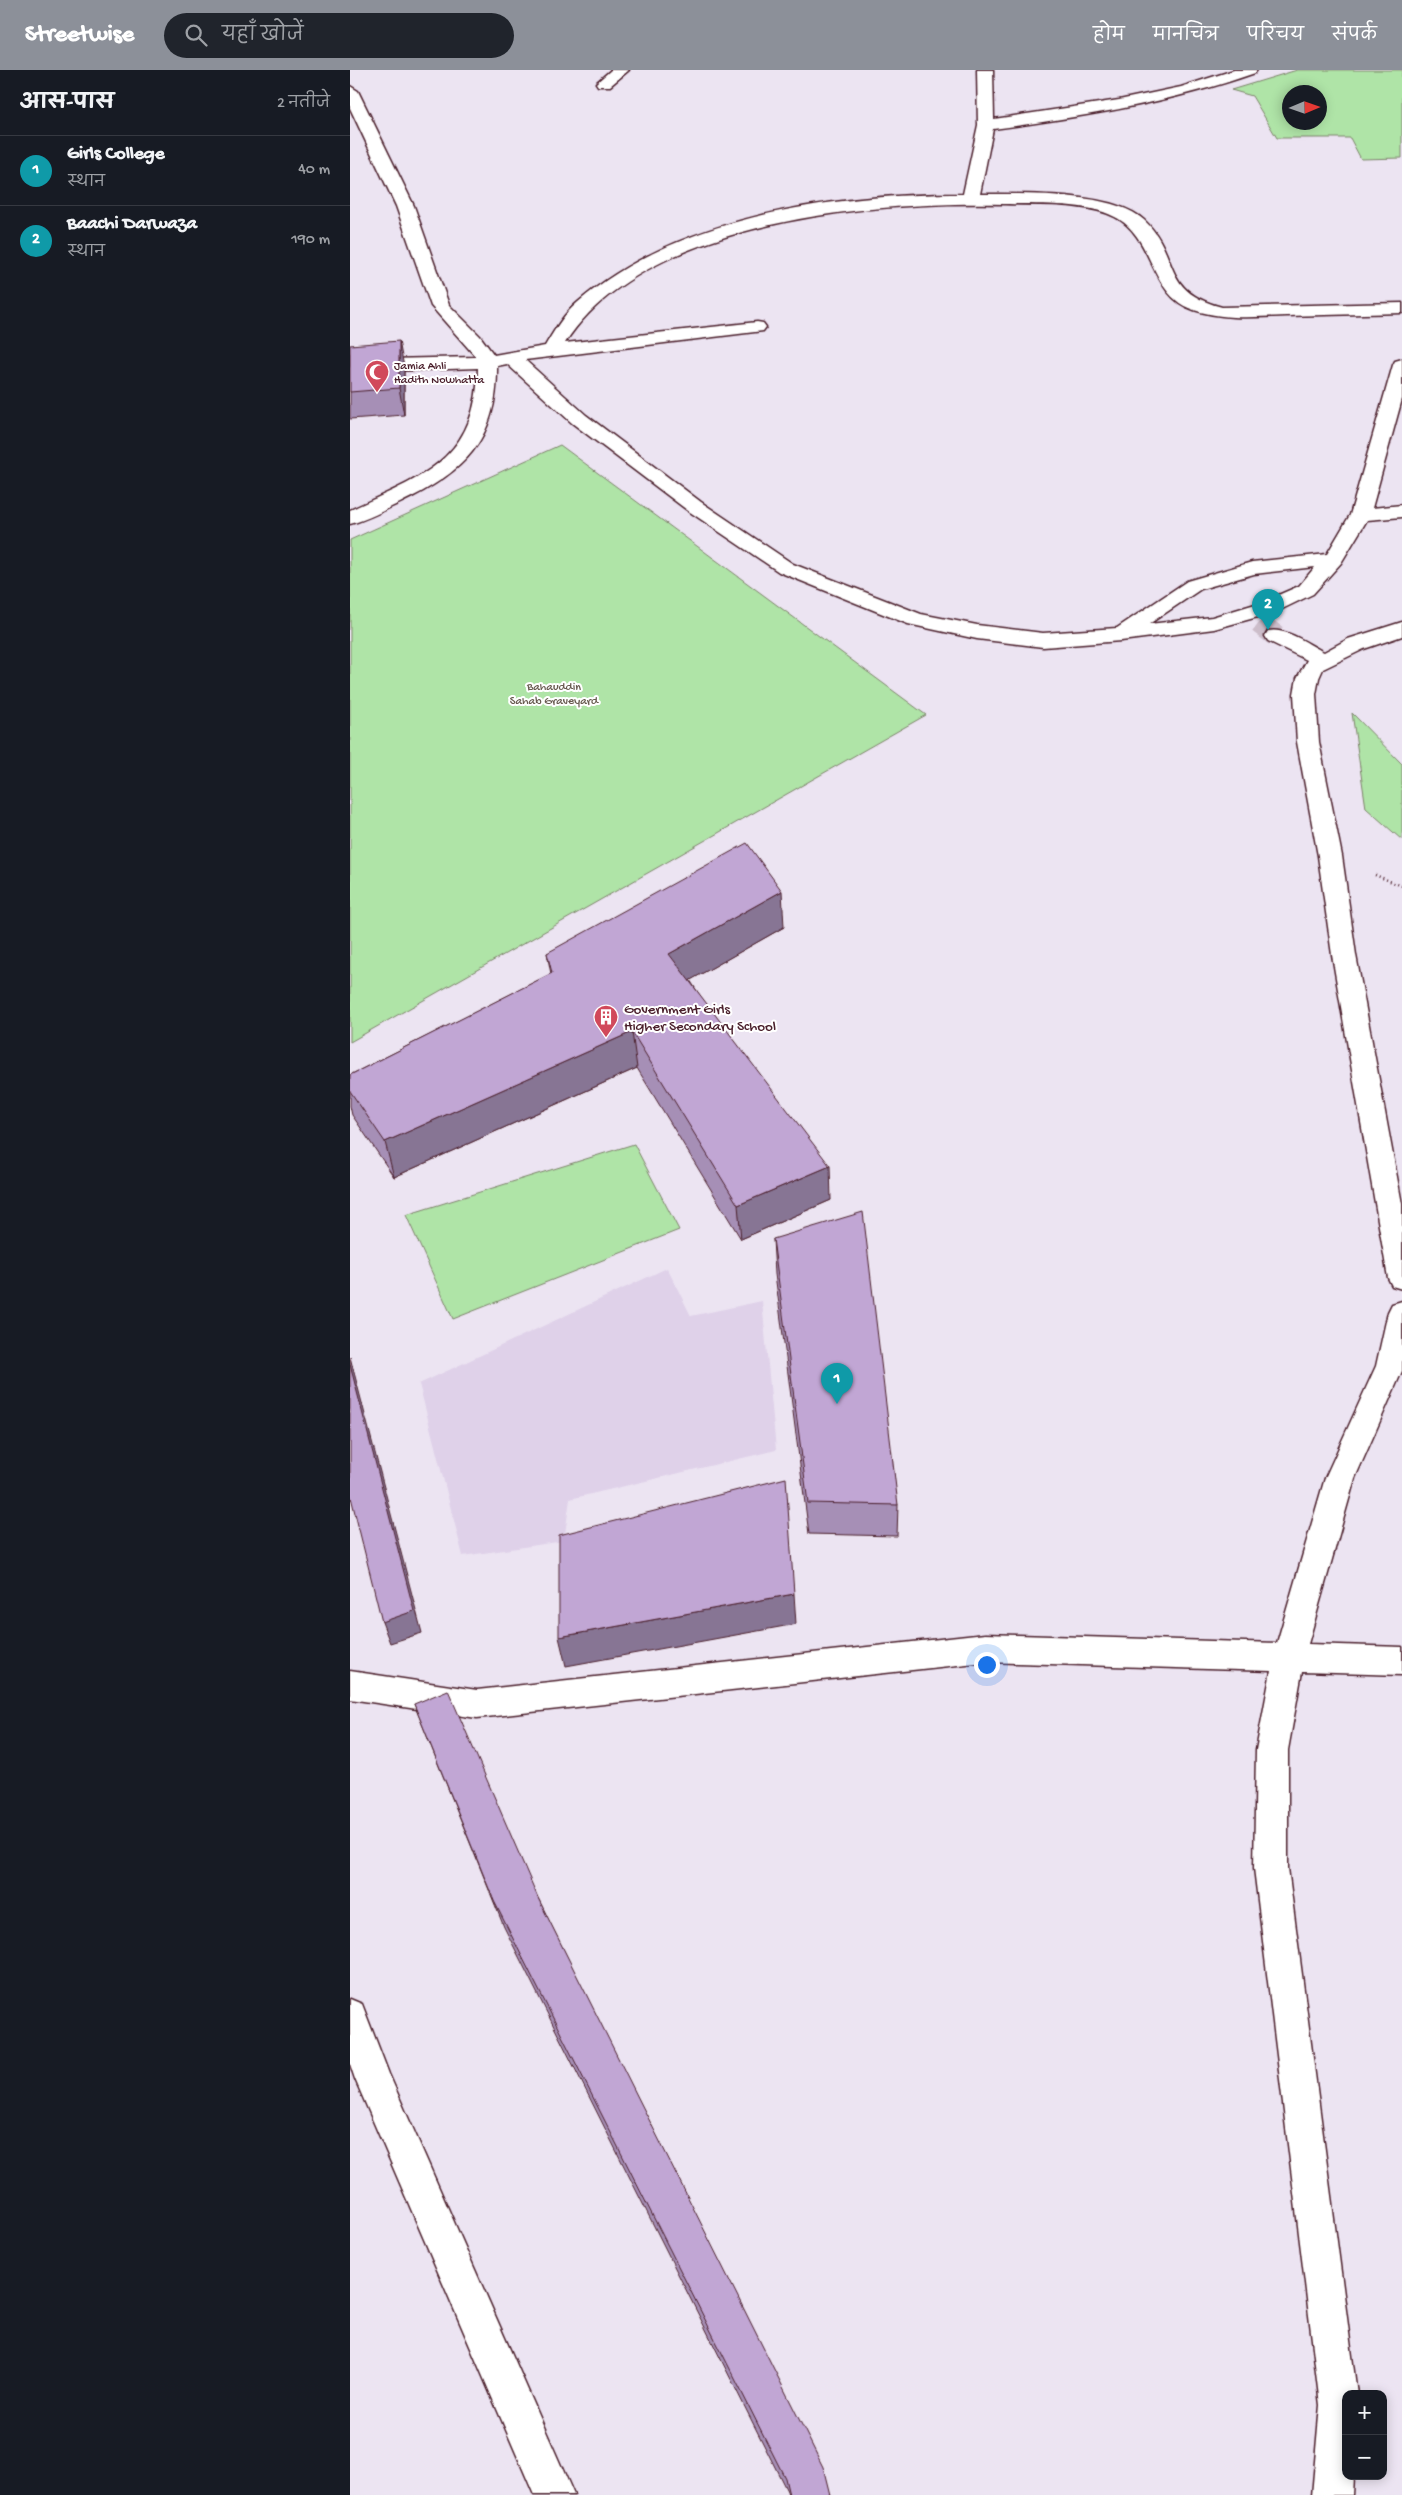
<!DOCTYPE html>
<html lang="hi">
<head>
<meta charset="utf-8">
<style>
	body { margin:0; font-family:"Gochi Hand","Playpen Sans Deva",sans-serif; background:#20242c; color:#f1f3f6 }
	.controls { position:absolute; right:15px; bottom:15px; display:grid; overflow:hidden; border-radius:10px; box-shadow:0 2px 12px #0003 }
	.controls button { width:45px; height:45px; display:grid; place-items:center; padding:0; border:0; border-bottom:1px solid #363941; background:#171b24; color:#f1f3f6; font:25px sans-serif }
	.compass { position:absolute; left:932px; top:15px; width:45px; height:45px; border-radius:50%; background:#171b24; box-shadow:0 2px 12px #0003; rotate:88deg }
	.you { position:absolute; left:636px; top:1594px; width:18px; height:18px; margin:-12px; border:4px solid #fff; border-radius:50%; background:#1a73e8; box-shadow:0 0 0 8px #1a73e833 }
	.badge { display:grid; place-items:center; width:32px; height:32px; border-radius:50%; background:#8c9099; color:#fff; font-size:16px; font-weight:700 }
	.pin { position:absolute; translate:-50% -41px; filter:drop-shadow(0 1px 2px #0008) }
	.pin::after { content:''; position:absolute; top:26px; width:18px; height:15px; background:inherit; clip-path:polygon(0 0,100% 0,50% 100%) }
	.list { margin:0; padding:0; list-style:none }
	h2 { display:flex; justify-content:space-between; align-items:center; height:65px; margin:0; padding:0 20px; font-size:21px }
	h2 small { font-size:16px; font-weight:400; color:#9ea1a6 }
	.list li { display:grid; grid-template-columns:32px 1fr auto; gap:15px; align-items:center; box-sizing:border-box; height:70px; padding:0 20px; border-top:1px solid #363941 }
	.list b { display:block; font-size:19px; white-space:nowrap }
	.list p { margin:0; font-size:16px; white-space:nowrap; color:#9ea1a6 }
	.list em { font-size:16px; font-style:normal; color:#9ea1a6 }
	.icon { flex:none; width:28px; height:28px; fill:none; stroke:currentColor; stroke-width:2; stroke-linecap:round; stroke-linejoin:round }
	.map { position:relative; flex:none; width:1052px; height:2425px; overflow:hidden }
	header { display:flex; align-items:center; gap:30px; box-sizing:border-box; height:70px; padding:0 25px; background:#8c9099; color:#fff }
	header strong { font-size:24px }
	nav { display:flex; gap:28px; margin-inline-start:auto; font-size:18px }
	.search { width:350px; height:45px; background:#20242c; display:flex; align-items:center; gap:12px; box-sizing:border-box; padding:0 18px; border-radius:28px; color:#9ea1a6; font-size:19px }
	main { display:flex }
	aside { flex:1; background:#171b24 }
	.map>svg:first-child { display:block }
	.built { fill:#dfd1e9 }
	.green { fill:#afe4a7; stroke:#7c8269; fill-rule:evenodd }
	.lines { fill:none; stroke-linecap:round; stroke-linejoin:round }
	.minor-tunnel { stroke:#ccbdca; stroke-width:22; stroke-dasharray:22 11; stroke-linecap:butt }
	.minor-casing { stroke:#4a1f2b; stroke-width:3 }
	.path { stroke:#4a1f2b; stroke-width:2.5; stroke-dasharray:1 3; stroke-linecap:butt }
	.minor { fill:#fff; fill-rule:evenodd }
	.wall { fill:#a68fb6; stroke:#4a1f2b }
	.shaded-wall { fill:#877494; stroke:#4a1f2b }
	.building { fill:#c1a6d4; stroke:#4a1f2b }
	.labels { text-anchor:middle; stroke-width:4; stroke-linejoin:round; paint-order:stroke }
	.far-poi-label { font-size:12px; fill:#4a1f2b; stroke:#fff; text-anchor:start }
	.far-park-label { font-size:12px; fill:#685a50; stroke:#fff }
	.poi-label { font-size:15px; fill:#4a1f2b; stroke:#fff; text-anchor:start }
</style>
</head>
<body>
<header>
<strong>Streetwise</strong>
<div class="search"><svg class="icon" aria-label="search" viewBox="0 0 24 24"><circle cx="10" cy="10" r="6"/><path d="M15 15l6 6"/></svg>यहाँ खोजें</div>
<nav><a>होम</a><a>मानचित्र</a><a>परिचय</a><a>संपर्क</a></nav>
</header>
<main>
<aside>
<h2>आस-पास<small>2 नतीजे</small></h2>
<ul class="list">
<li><span class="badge" style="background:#0f9aa8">1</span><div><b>Girls College</b><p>स्थान</p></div><em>40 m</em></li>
<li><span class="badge" style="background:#0f9aa8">2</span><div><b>Baachi Darwaza</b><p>स्थान</p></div><em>190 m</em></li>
</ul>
</aside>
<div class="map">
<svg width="1052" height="2425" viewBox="0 0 1052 2425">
	<rect width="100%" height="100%" fill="#ece4f2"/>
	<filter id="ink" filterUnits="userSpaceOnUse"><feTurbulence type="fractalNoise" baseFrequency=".02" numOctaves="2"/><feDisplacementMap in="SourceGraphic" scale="10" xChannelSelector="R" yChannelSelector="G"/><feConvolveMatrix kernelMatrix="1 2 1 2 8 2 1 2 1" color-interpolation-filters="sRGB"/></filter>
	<g filter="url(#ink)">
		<path class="built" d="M 317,1198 L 341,1246 L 412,1231 L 426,1380 L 220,1429 L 214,1471 L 113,1486 L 69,1314 Z"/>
		<path class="green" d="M 947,0 L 1052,0 L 1052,88 L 1011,89 L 1000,68 L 927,68 L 902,26 L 881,20 ZM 969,22 L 969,52 L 939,52 L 939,22 Z
			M 210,375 L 576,645 L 0,972 L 0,470 Z
			M 1002,643 L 1052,694 L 1052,770 L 1016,738 Z
			M 284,1074 L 329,1160 L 103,1249 L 56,1145 Z"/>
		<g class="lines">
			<path class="minor-tunnel" d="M 909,553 L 926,566"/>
			<defs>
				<path id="minor" d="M 261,0 L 279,0 L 260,16 L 248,16 L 246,13 Z
					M 627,0 L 643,0 L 644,49 L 769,30 L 831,17 L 884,0 L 907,0 L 905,3 C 820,33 732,47 643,59 L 630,124 C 672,124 763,121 794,150 C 831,185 809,221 872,237 L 1052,233 L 1052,243 C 1013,244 974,245 936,246 C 904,247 874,250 844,240 C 799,226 805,167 765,147 C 737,132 687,135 655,134 C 522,131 294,150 215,273 L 407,252 L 413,253 L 416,257 L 413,261 L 175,290 L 236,345 L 351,432 L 443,494 L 571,544 L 627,555 L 693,563 L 767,558 L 837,511 L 902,492 L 977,484 L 1000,445 L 1043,295 L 1045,291 L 1052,289 L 1052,329 L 1022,438 L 1052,435 L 1052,447 L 1017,450 L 991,493 L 963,524 L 926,542 L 864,559 L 771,571 L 693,577 L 627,569 L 558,554 L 429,502 L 337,440 L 222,353 L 157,294 L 147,296 C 148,371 113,403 50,433 C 34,440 17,450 0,454 L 0,440 C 72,407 127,390 128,298 L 39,301 L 0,296 L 0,284 L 39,289 L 126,287 L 81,236 L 46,136 L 0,38 L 0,16 L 8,21 L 64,136 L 99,235 L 130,266 L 144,285 L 195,276 C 204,261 213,245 227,233 C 327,146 484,124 613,124 L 628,55 ZM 965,497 L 949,516 L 912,532 L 862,547 L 799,554 L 851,519 L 904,504 Z
					M 1052,552 L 1052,566 L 1014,579 L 973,599 L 969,608 L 966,624 L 969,672 L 992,786 L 1006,885 L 1052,1134 L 1052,1219 L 1042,1216 L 1038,1208 L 982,885 L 968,786 L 947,672 L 944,624 L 947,608 L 957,590 L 918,571 L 915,566 L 918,561 C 936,557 958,574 974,582 L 998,569 Z
					M 1052,1231 L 1052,1301 L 1005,1408 L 958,1574 L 1052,1577 L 1052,1605 L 952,1602 L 938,1680 L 938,1798 L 1007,2324 L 996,2324 L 996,2406 L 1003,2406 L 1002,2425 L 962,2425 L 970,2335 L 904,1798 L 906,1680 L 921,1601 L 635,1592 L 127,1648 L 0,1629 L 0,1601 L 127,1620 L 635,1564 L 927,1573 L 975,1408 L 1026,1296 L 1038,1242 L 1042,1234 Z
					M 0,1929 L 12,1934 L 39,2004 L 224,2425 L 184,2425 L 5,2009 L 0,1994 Z"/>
			</defs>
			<use href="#minor" class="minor-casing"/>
			<path class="path" d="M 1025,805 L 1052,816"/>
			<use href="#minor" class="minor"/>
		</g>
		<path class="wall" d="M 0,275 L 54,297 L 54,345 L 0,349 Z
			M 434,857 L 340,910 L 481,1130 L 391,1169 L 287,998 L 44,1107 L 2,1045 L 0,1036 L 0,1005 L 201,904 L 197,883 Z
			M 423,1169 L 548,1435 L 547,1466 L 459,1464 L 425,1204 Z
			M 64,1634 L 189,1830 L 480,2425 L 438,2425 L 437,2421 L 154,1857 Z"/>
		<path class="shaded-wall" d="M 49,271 L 54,297 L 54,345 L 49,318 Z
			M 432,821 L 434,857 L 323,920 L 319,884 Z
			M 282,962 L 287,998 L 44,1107 L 35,1072 Z
			M 480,1096 L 481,1130 L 391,1169 L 388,1135 Z
			M 0,1287 L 72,1563 L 40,1573 L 32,1552 L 0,1295 Z
			M 444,1524 L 446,1554 L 216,1596 L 209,1567 Z"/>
		<path class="building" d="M 49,271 L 49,318 L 0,322 L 0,275 Z
			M 397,773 L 432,821 L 319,884 L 480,1096 L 388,1135 L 282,962 L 35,1072 L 0,1021 L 0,1005 L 202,903 L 197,883 Z
			M 513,1142 L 548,1435 L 458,1433 L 423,1169 Z
			M 0,1295 L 64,1541 L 32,1552 L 0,1423 Z
			M 436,1408 L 444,1524 L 209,1567 L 209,1465 Z
			M 98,1620 L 189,1830 L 473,2397 L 480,2425 L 439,2425 L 435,2408 L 144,1831 L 64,1634 Z"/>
	</g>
	<defs>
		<symbol id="mosque-pin" viewBox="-11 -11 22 30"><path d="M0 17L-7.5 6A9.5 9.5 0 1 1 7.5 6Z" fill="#d1495b" stroke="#fff"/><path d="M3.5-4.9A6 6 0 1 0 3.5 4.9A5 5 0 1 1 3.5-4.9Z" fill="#fff"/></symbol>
		<symbol id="building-pin" viewBox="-11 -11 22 30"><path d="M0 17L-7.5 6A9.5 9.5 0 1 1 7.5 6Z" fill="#d1495b" stroke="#fff"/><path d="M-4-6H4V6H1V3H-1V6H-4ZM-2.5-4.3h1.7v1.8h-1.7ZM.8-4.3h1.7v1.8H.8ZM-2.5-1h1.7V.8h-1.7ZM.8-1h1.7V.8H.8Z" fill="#fff"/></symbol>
	</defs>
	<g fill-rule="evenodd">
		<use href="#mosque-pin" x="13" y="288" width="28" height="38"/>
		<use href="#building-pin" x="242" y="933" width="28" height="38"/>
	</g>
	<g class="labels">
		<g class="far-poi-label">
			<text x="44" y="299">Jamia Ahli<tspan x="44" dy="14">Hadith Nowhatta</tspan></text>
		</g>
		<g class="far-park-label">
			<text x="204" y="620">Bahauddin<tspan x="204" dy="14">Sahab Graveyard</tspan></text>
		</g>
		<g class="poi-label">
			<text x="274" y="943">Government Girls<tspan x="274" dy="17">Higher Secondary School</tspan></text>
		</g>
	</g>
</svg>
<div class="controls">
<button>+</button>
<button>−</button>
</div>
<svg class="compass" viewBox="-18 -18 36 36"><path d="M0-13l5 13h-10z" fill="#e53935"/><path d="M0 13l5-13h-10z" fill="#9ea1a6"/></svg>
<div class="you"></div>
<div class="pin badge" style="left:487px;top:1334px;background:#0f9aa8">1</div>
<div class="pin badge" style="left:918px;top:560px;background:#0f9aa8">2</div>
</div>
</main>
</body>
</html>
